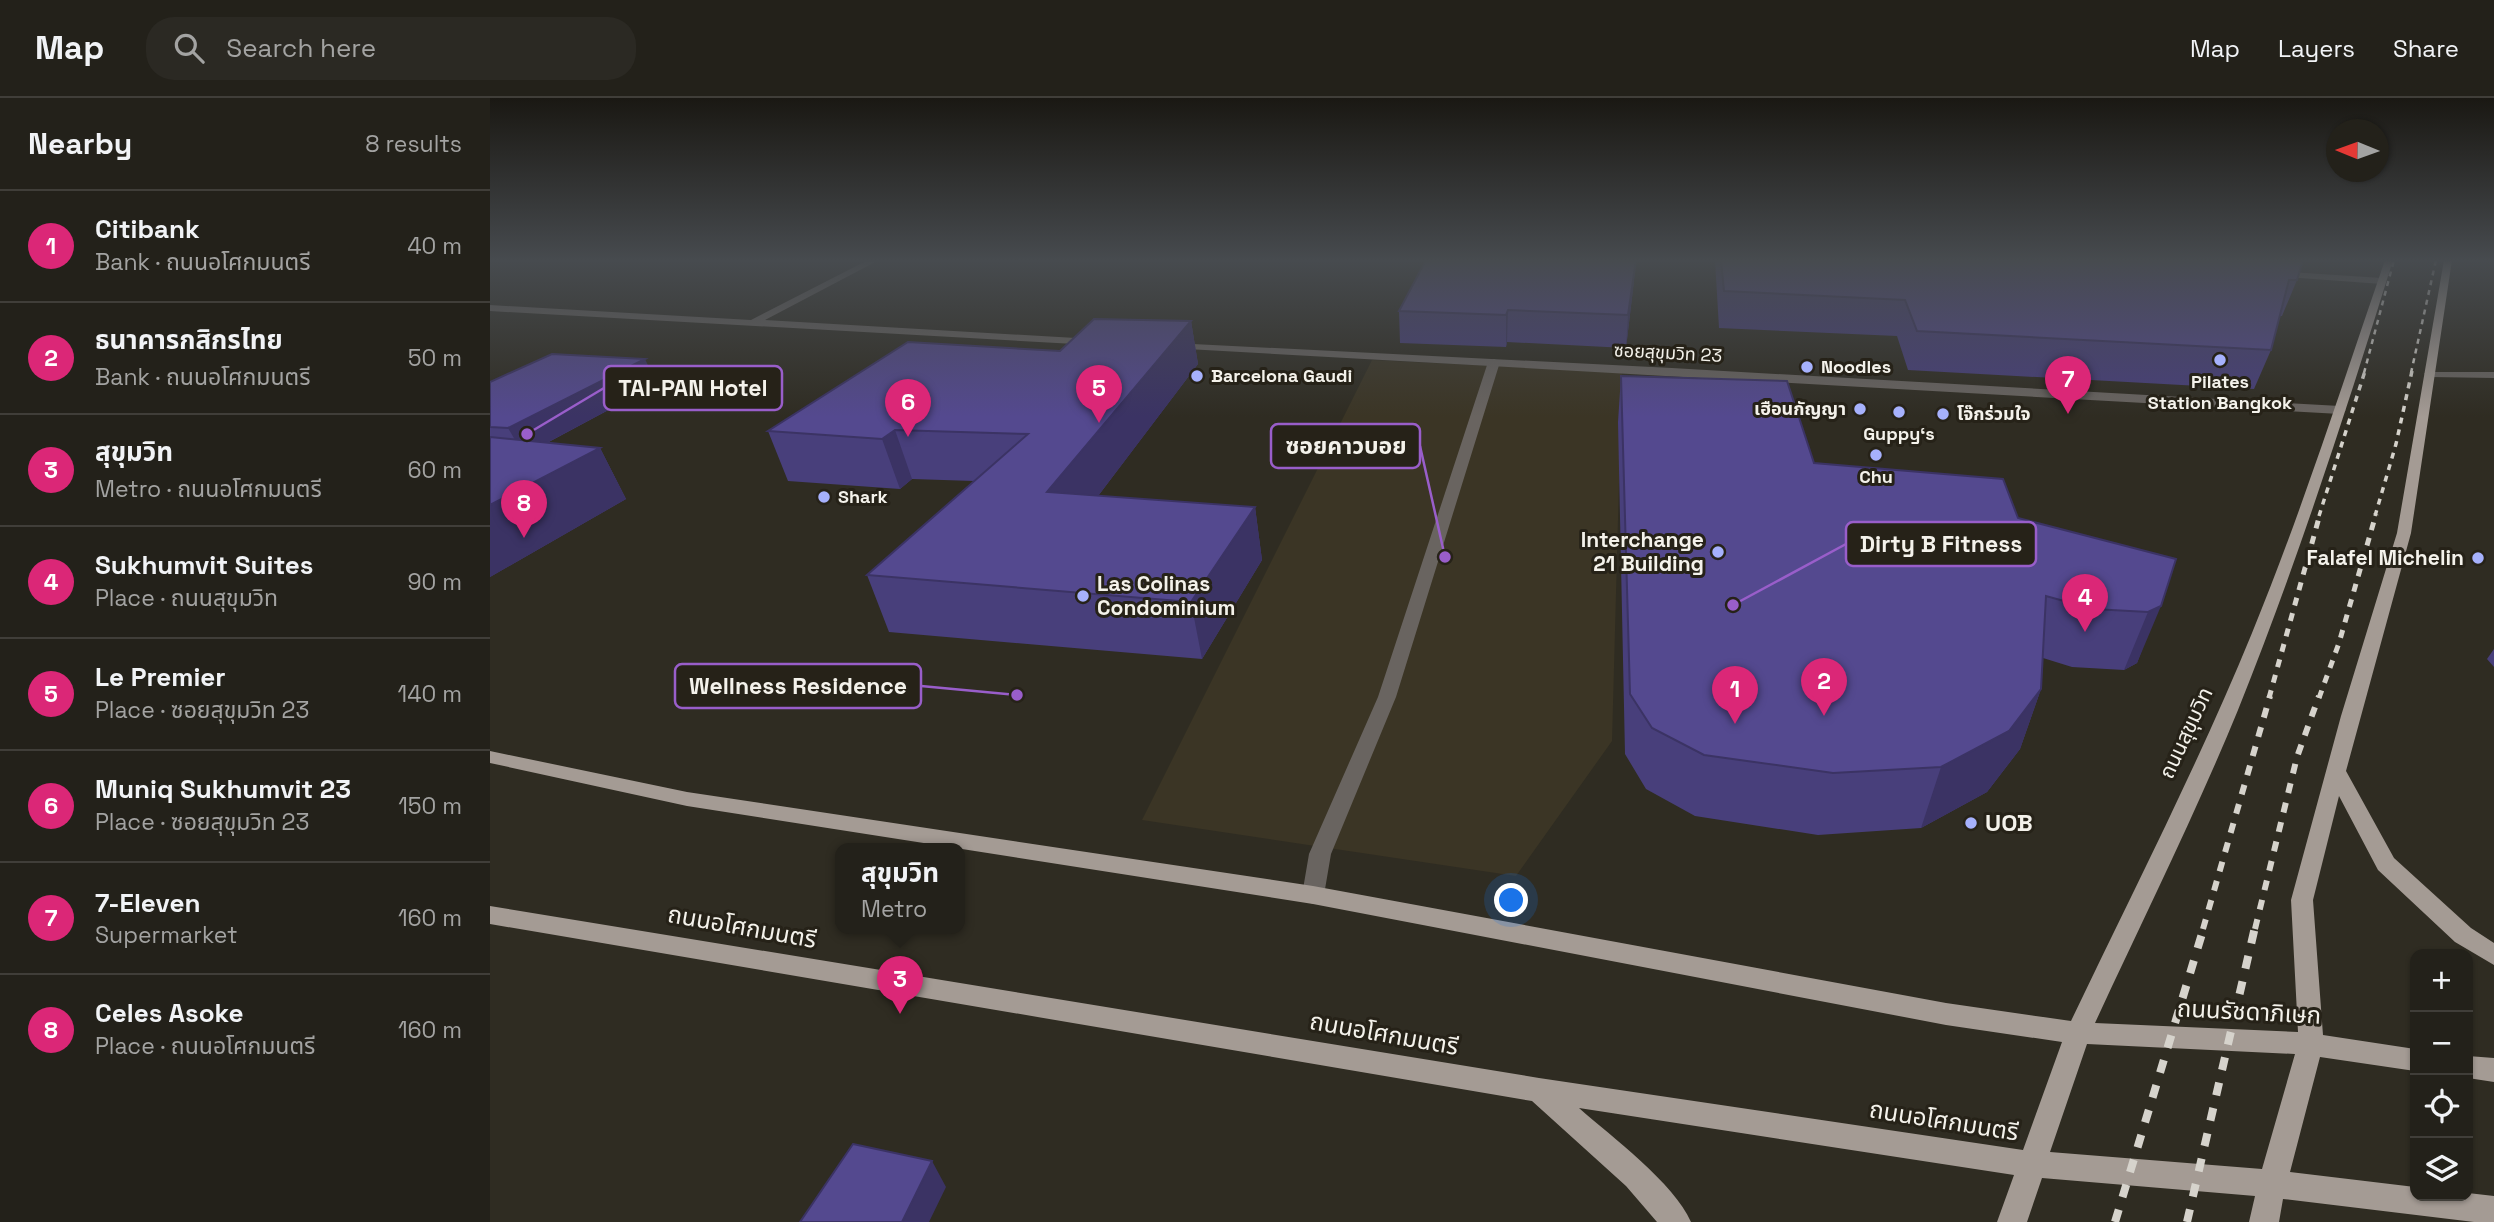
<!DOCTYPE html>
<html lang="en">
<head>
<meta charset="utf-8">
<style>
	body { margin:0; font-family:"Space Grotesk","Noto Sans Thai",sans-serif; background:#2b2923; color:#f1f3f6 }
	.controls { position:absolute; right:21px; bottom:21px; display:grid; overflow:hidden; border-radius:14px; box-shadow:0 2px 5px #0004 }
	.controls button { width:63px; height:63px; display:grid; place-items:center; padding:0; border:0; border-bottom:2px solid #403e39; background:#23211a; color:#f1f3f6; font:35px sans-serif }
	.compass { position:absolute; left:1836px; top:21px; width:63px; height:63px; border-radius:50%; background:#23211a; box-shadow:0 2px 5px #0004; rotate:271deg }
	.you { position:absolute; left:1022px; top:803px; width:24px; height:24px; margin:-18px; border:5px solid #fff; border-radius:50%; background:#1a73e8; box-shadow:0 0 0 10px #1a73e833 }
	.badge { display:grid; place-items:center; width:46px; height:46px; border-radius:50%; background:#db2777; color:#fff; font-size:23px; font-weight:700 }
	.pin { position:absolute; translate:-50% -58px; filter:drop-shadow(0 2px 4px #0008) }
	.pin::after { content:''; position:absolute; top:37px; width:24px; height:21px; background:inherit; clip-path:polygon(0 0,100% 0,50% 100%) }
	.popup { position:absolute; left:345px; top:745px; width:130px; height:91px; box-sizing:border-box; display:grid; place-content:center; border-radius:14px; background:#23211a; filter:drop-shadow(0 2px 5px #0005); font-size:23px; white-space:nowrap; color:#a3a3a2 }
	.popup b { font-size:26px; color:#f1f3f6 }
	.popup::after { content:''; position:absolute; left:50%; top:100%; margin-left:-14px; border:14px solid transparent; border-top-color:#23211a }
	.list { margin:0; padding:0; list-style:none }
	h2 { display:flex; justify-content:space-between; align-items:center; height:91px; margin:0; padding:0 28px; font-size:30px }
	h2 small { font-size:23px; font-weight:400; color:#a3a3a2 }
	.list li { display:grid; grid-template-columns:46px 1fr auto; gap:21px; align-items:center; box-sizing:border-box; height:112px; padding:0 28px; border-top:2px solid #403e39 }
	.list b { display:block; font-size:26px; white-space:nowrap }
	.list p { margin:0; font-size:23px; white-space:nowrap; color:#a3a3a2 }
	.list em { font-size:23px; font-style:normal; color:#a3a3a2 }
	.icon { flex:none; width:38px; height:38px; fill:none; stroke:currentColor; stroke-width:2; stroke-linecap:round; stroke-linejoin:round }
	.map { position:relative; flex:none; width:2004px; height:1124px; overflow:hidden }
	header { display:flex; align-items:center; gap:42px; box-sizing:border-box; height:98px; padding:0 35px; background:#23211a; border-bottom:2px solid #403e39 }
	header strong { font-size:33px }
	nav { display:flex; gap:38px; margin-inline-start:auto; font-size:24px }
	.search { width:490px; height:63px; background:#2b2923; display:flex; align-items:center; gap:18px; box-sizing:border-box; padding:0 24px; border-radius:28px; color:#a3a3a2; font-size:26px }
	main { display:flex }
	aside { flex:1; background:#23211a }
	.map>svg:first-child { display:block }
	.built { fill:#3b3525 }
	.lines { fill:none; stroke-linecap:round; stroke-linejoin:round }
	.pedestrian { fill:#696460; fill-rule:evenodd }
	.minor { fill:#696460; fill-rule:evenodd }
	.primary { fill:#a49b94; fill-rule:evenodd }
	.rail-far4 { stroke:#d6d3cc; stroke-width:2.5; stroke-dasharray:5 5; stroke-linecap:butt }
	.rail-far3 { stroke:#d6d3cc; stroke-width:3.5; stroke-dasharray:6 6; stroke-linecap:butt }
	.rail-far2 { stroke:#d6d3cc; stroke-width:5; stroke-dasharray:8 8; stroke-linecap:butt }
	.rail-far1 { stroke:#d6d3cc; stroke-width:6; stroke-dasharray:10 10; stroke-linecap:butt }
	.rail { stroke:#d6d3cc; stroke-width:8; stroke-dasharray:13 13; stroke-linecap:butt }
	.wall { fill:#483f7b }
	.shaded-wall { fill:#3b3364 }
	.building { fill:#54498f; stroke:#3b3364; stroke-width:2 }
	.poi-dot { fill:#a6b1fc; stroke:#262218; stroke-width:2.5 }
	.labels { text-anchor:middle; stroke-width:6; stroke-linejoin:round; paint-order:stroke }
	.far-street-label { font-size:18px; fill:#f4f2eb; stroke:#262218 }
	.far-poi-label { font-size:18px; font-weight:bold; fill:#f4f2eb; stroke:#262218; text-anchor:start }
	.poi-label { font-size:21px; font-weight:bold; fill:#f4f2eb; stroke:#262218; text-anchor:end }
	.street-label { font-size:21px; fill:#f4f2eb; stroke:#262218 }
	.near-poi-label { font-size:24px; font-weight:bold; fill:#f4f2eb; stroke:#262218; text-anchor:start }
	.near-street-label { font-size:24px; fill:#f4f2eb; stroke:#262218 }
	.leader { fill:none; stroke:#995eca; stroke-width:2.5 }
	.callout-dot { fill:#995eca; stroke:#262218; stroke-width:2.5 }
	.callout { fill:#262218; stroke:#995eca; stroke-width:2.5 }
	.callout-label { font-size:23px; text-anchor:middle; font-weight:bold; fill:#f4f2eb }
</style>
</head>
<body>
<header>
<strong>Map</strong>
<div class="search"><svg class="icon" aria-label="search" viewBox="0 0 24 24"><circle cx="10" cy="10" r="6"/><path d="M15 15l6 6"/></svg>Search here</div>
<nav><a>Map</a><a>Layers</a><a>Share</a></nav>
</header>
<main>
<aside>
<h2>Nearby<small>8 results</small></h2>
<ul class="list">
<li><span class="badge">1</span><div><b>Citibank</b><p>Bank · ถนนอโศกมนตรี</p></div><em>40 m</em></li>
<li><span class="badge">2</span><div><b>ธนาคารกสิกรไทย</b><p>Bank · ถนนอโศกมนตรี</p></div><em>50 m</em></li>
<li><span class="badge">3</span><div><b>สุขุมวิท</b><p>Metro · ถนนอโศกมนตรี</p></div><em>60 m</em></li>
<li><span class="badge">4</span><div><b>Sukhumvit Suites</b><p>Place · ถนนสุขุมวิท</p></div><em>90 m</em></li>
<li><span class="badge">5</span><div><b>Le Premier</b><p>Place · ซอยสุขุมวิท 23</p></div><em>140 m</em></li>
<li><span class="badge">6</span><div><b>Muniq Sukhumvit 23</b><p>Place · ซอยสุขุมวิท 23</p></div><em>150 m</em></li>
<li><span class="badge">7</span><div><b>7-Eleven</b><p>Supermarket</p></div><em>160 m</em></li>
<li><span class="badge">8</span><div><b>Celes Asoke</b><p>Place · ถนนอโศกมนตรี</p></div><em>160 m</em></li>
</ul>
</aside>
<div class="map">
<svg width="2004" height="1124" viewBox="0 0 2004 1124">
	<rect width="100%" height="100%" fill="#2f2c22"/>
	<path class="built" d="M 882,262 L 1132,274 L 1122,643 L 1026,778 L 652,722 Z"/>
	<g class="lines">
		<path class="pedestrian" d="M 1004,261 L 1010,264 L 906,599 L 841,756 L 834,797 L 831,803 L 823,806 L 815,803 L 812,797 L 819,756 L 888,599 L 998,264 Z"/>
		<path class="minor" d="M 378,162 L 389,162 L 275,222 L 603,241 L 608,244 L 603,247 L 0,213 L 0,207 L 261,222 Z
			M 1784,173 L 1892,180 L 1897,183 L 1892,186 L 1781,178 L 1781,174 Z
			M 683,245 L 1182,270 L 1850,308 L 1856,312 L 1850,316 L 679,250 L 678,248 Z
			M 1936,274 L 2004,274 L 2004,280 L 1940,279 L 1934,276 Z"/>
		<path class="primary" d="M 1895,162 L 1903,162 C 1856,314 1807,465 1748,612 C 1705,717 1653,821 1605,925 L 1808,934 L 1801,802 L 1851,618 L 1907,435 L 1954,162 L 1962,162 L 1921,435 L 1856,673 L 1904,760 L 1981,830 L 2004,845 L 2004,867 L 1965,844 L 1888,772 L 1849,698 L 1823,802 L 1833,937 L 1925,951 L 1925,973 L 1830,959 L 1800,1074 L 1925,1089 L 1925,1098 L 1978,1098 L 1978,1095 L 2004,1098 L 2004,1124 L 1984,1124 L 1793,1101 L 1789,1124 L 1759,1124 L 1765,1098 L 1552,1080 L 1537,1124 L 1507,1124 L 1524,1077 L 1089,1010 C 1122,1039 1184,1085 1201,1124 L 1167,1124 L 1136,1088 L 1042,1003 L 0,826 L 0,808 L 1049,980 L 1533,1052 L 1572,944 L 1456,927 L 823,806 L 197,708 L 0,665 L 0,653 L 197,694 L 823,788 L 1456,905 L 1581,923 C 1642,795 1708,667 1762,535 C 1812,413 1852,287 1895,162 ZM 1597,946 L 1805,956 L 1772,1071 L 1560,1054 Z
			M 1978,958 L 2004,960 L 2004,984 L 1978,980 Z"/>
		<path class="rail-far4" d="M 1874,275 L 1904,162
			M 1921,275 L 1946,162"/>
		<path class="rail-far3" d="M 1829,418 L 1875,273
			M 1885,418 L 1906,346 L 1922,273"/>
		<path class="rail-far2" d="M 1779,600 L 1830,416
			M 1829,600 L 1849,545 L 1886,416"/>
		<path class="rail-far1" d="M 1713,831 L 1780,598
			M 1765,831 L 1807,659 L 1829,598"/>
		<path class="rail" d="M 1625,1124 L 1714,829
			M 1697,1124 L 1765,829"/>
	</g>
	<path class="wall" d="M 1146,162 L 1143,191 L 1136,250 L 1017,244 L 1016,249 L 910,245 L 909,213 Z
		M 1225,162 L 1813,162 L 1807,182 L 1792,218 L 1790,218 L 1781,252 L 1764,291 L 1418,272 L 1407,238 L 1229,230 Z
		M 701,223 L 708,266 L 608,398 L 765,409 L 772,462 L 712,561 L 399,534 L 377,477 L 484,383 L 422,381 L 410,391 L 298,383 L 278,333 L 570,253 Z
		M 1131,278 L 1324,365 L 1528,420 L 1686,461 L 1647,565 L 1634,572 L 1582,569 L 1553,560 L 1551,591 L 1530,651 L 1497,694 L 1431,730 L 1328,737 L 1205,718 L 1156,691 L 1135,656 L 1128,324 Z
		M 0,284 L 167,286 L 57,345 L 110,350 L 136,401 L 0,479 Z
		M 2004,551 L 2004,569 L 1997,561 Z"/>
	<path class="shaded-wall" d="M 1146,162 L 1143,191 L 1136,250 L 1138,217 Z
		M 1018,212 L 1017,244 L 1016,249 L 1016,217 Z
		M 701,223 L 708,266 L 571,447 L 557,394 Z
		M 155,261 L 167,286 L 34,357 L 18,330 Z
		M 405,332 L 422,381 L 410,391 L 392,341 Z
		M 110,350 L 136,401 L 0,479 L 0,407 Z
		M 765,409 L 772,462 L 712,561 L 701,504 Z
		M 1671,508 L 1647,565 L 1634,572 L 1658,514 Z
		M 1551,591 L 1530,651 L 1497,694 L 1431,730 L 1451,669 Z
		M 442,1063 L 456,1089 L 439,1124 L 412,1124 Z"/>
	<path class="building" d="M 936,162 L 1146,162 L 1138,217 L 1018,212 L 1016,217 L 909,213 Z
		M 1231,162 L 1813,162 L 1807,182 L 1799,182 L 1781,252 L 1427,233 L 1415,202 L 1234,193 Z
		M 604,221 L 701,223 L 557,394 L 765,409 L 701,504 L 377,477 L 538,336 L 405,332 L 392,341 L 278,333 L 418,244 L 570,253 Z
		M 62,256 L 155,261 L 18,330 L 0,329 L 0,284 Z
		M 1131,278 L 1297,283 L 1324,365 L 1513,381 L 1528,420 L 1686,461 L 1671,508 L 1658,514 L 1603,511 L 1556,498 L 1551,591 L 1519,633 L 1451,669 L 1343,675 L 1214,657 L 1162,630 L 1140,596 Z
		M 0,339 L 110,350 L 0,407 Z
		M 363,1046 L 442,1063 L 412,1124 L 310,1124 Z"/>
	<linearGradient id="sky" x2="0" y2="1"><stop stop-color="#1a1813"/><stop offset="0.51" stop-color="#474b4f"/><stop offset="1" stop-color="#474b4f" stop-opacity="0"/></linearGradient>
	<rect width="2004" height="319" fill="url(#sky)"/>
	<g class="poi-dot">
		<circle cx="1730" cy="262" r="7"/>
		<circle cx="1317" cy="269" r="7"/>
		<circle cx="707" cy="278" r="7"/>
		<circle cx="1370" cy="311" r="7"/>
		<circle cx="1409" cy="314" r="7"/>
		<circle cx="1453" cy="316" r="7"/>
		<circle cx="1386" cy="357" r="7"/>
		<circle cx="334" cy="399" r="7"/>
		<circle cx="1228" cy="454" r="7"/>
		<circle cx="1988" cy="460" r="7"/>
		<circle cx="593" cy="498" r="7"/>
		<circle cx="1481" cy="725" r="7"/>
	</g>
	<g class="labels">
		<g class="far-street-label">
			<text transform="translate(1178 255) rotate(3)" y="6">ซอยสุขุมวิท 23</text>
		</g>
		<g class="far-poi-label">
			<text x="1331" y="275">Noodles</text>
			<text x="721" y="284">Barcelona Gaudi</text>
			<text x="1730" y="290" text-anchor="middle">Pilates<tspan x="1730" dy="21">Station Bangkok</tspan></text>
			<text x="1356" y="317" text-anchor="end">เฮือนกัญญา</text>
			<text x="1467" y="322">โจ๊กร่วมใจ</text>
			<text x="1409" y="342" text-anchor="middle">Guppy‘s</text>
			<text x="1386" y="385" text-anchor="middle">Chu</text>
			<text x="348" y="405">Shark</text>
		</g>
		<g class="poi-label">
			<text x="1214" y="449">Interchange<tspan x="1214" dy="24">21 Building</tspan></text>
			<text x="1974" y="467">Falafel Michelin</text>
			<text x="607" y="493" text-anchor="start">Las Colinas<tspan x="607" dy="24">Condominium</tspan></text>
		</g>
		<g class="street-label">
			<text transform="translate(1696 635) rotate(-65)" y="7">ถนนสุขุมวิท</text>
		</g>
		<g class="near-poi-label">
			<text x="1495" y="733">UOB</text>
		</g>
		<g class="near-street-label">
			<text transform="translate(252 829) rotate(10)" y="8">ถนนอโศกมนตรี</text>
			<text transform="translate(1759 914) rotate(3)" y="8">ถนนรัชดาภิเษก</text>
			<text transform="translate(894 936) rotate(10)" y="8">ถนนอโศกมนตรี</text>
			<text transform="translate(1454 1023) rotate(9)" y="8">ถนนอโศกมนตรี</text>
		</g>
	</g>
	<path class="leader" d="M37 336L114 290M955 459L930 348M1243 507L1356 446M527 597L431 588"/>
	<g class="callout-dot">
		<circle cx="37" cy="336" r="7"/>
		<circle cx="955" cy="459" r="7"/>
		<circle cx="1243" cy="507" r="7"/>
		<circle cx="527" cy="597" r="7"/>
	</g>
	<g class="callout">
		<rect x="114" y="268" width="178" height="44" rx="7"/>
		<rect x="781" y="326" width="149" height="44" rx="7"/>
		<rect x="1356" y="424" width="190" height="44" rx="7"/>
		<rect x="185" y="566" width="246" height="44" rx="7"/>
	</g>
	<g class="callout-label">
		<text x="203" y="298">TAI-PAN Hotel</text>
		<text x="856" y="356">ซอยคาวบอย</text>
		<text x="1451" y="454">Dirty B Fitness</text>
		<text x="308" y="596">Wellness Residence</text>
	</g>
</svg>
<div class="controls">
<button>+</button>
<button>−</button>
<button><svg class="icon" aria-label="locate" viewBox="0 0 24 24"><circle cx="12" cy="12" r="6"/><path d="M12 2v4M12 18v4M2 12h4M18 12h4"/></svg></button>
<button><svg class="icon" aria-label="layers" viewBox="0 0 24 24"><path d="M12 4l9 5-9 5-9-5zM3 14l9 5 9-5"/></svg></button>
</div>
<svg class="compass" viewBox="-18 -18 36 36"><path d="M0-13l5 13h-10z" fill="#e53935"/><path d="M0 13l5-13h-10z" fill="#a3a3a2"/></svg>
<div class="you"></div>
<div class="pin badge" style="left:1245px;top:626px">1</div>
<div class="pin badge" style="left:1334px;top:618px">2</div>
<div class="pin badge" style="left:410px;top:916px">3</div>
<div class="popup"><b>สุขุมวิท</b>Metro</div>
<div class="pin badge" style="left:1595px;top:534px">4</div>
<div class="pin badge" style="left:609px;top:325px">5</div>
<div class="pin badge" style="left:418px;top:339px">6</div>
<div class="pin badge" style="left:1578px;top:316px">7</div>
<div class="pin badge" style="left:34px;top:440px">8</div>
</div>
</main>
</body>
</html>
